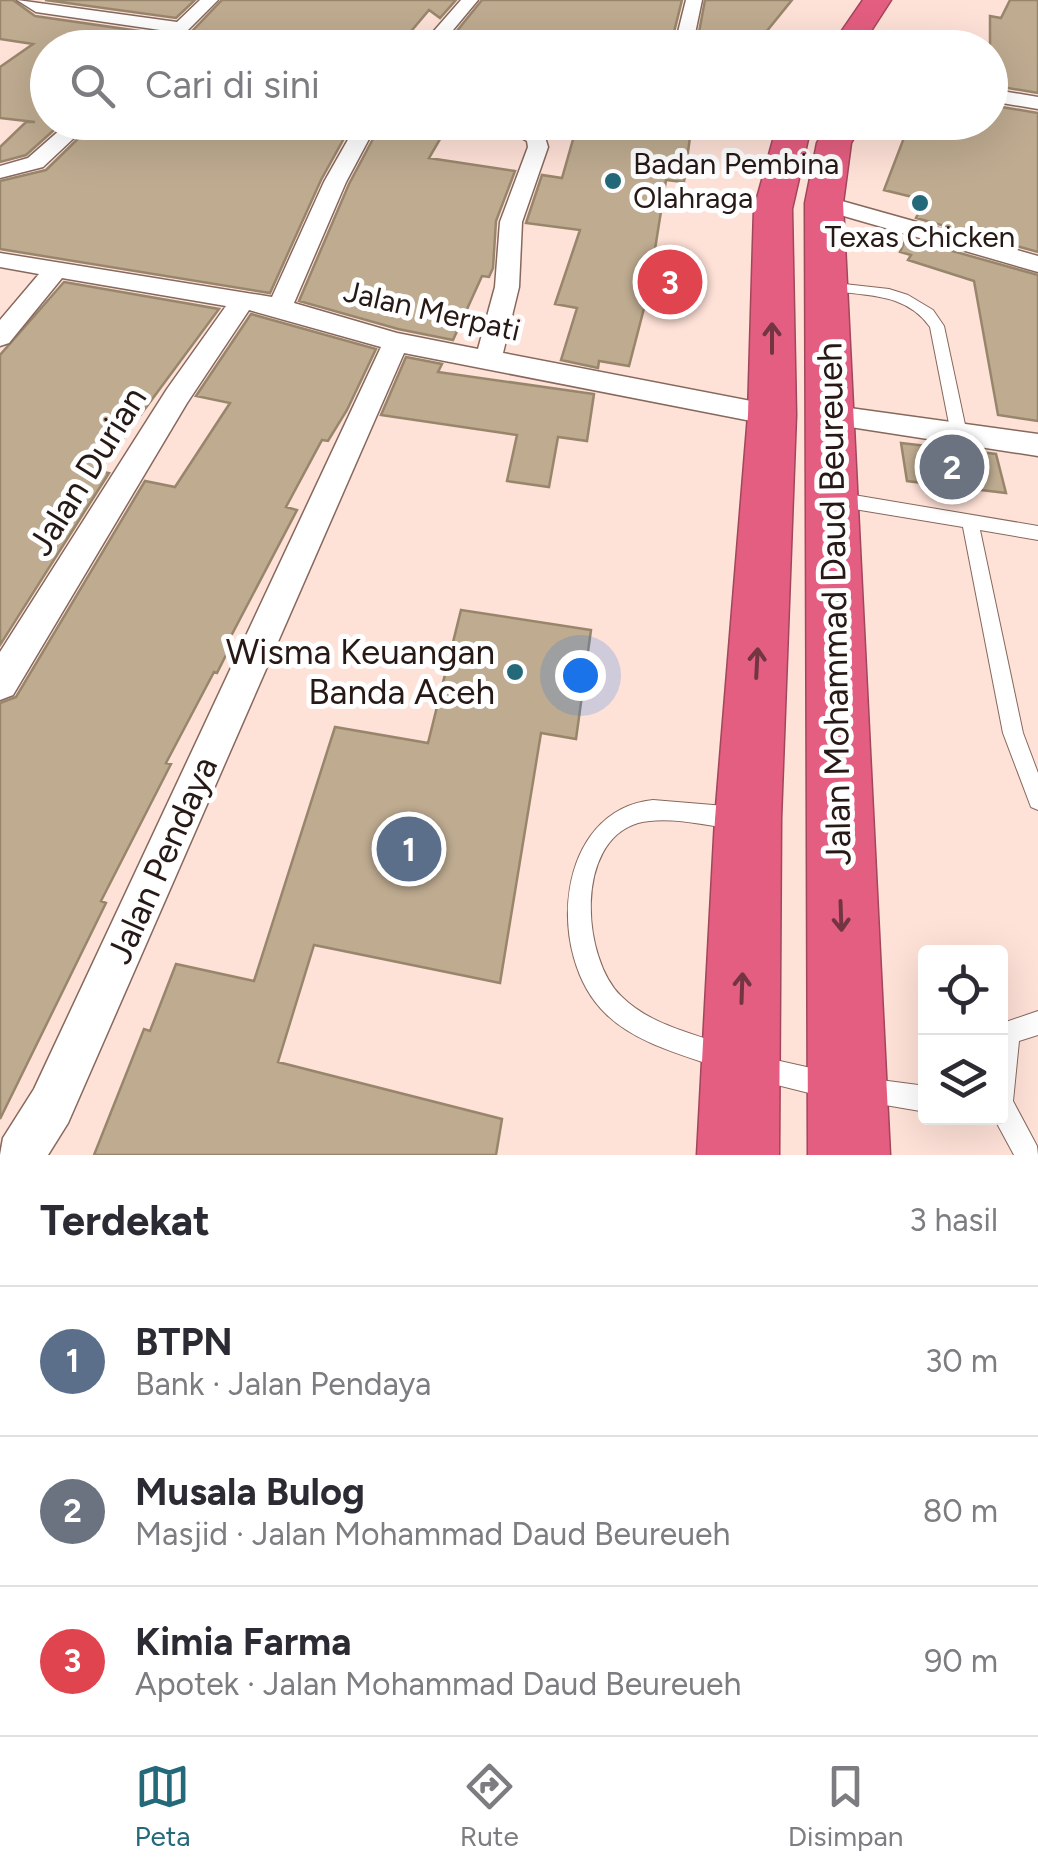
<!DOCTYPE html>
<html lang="id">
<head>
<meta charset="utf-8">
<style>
	body { margin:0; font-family:Figtree,sans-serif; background:#f2f2f3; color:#2b2b33 }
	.controls { position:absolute; right:30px; bottom:30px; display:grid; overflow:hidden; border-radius:10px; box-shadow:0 10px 40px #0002 }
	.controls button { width:90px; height:90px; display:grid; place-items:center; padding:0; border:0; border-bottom:2px solid #e1e1e2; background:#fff; color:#2b2b33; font:50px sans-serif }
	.you { position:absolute; left:580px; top:675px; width:35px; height:35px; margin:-25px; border:8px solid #fff; border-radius:50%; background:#1a73e8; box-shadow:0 0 0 15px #1a73e833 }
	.badge { display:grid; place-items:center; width:65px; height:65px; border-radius:50%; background:#236979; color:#fff; font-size:32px; font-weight:700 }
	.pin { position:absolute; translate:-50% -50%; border:5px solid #fff; box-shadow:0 2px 10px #0006 }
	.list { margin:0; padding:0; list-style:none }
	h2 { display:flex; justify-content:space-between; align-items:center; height:130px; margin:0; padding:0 40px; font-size:42px }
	h2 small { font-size:32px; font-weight:400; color:#7c7c81 }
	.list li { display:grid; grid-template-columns:65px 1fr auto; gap:30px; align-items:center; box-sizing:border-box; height:150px; padding:0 40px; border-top:2px solid #e1e1e2 }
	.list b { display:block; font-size:38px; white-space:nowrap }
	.list p { margin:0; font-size:32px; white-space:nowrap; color:#7c7c81 }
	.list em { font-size:32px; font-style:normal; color:#7c7c81 }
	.icon { flex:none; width:55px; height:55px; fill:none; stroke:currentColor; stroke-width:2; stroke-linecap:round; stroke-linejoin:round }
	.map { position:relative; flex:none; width:1038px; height:1155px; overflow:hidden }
	.search { position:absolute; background:#fff; box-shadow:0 10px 40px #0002; left:30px; right:30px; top:30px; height:110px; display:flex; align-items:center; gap:25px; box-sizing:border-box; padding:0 35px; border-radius:55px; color:#7c7c81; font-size:38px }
	.sheet { height:580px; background:#fff }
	nav { display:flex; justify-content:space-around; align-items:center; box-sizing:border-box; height:140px; border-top:2px solid #e1e1e2; background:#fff; font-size:28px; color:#7c7c81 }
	nav a { display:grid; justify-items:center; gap:5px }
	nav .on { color:#236979 }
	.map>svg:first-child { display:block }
	.building { fill:#beab90; stroke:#98866c; stroke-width:2.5 }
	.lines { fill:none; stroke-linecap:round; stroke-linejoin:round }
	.lane-casing { stroke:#87685d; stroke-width:2 }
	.street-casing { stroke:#87685d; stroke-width:3 }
	.highway-casing { stroke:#a2465c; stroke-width:3 }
	.lane { fill:#fff; fill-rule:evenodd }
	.street { fill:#fff; fill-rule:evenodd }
	.highway { fill:#e45e81; fill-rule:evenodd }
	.oneway { stroke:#733541 }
	.poi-dot { fill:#236979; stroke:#fff; stroke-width:4 }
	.labels { text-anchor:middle; stroke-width:10; stroke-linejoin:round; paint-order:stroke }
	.far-poi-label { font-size:30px; fill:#271a16; stroke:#fff; text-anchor:start }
	.far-street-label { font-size:30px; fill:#271a16; stroke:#fff }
	.street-label { font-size:35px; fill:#271a16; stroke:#fff }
	.poi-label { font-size:35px; fill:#271a16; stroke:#fff; text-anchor:end }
</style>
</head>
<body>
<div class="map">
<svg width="1038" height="1155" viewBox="0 0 1038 1155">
	<rect width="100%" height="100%" fill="#fee1d7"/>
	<path class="building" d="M 0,0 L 13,0 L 35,16 L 160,34 L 154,42 L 162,48 L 48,47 L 48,122 L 63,122 L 26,155 L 0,162 L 0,147 L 26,122 L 35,122 L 0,118 L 0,67 L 33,44 L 0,39 Z
		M 45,0 L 195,0 L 176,18 Z
		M 222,0 L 456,0 L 440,18 L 429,10 L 397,48 L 176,48 Z
		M 482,0 L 682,0 L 670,48 L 626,48 L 560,39 L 532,48 L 476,48 L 456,32 Z
		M 705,0 L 792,0 L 753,48 L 696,48 Z
		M 1010,0 L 1038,0 L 1038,93 L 990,85 L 990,16 L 1001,18 Z
		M 990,105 L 1038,113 L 1038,252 L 916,218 L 925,200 L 884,190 L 910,122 L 990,122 Z
		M 95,122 L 353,122 L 321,180 L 270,293 L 0,249 L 0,181 L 46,170 Z
		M 382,122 L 450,122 L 429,158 L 515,171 L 496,221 L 493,268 L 489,277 L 482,276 L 453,340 L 398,329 L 299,301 L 349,184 Z
		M 578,122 L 692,122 L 684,182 L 666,180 L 648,293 L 629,366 L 599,361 L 598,368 L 561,360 L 577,308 L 555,304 L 580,230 L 526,223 L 542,175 L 562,178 Z
		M 906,238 L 1038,275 L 1038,421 L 998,415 L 974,281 L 908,260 L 911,255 L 900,252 Z
		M 64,282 L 219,309 L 99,471 L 109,473 L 0,645 L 0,355 Z
		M 251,314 L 376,349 L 347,410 L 328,441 L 322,440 L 286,507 L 297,510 L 229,640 L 233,641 L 217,673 L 214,672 L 166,763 L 171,764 L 101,901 L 106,903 L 0,1119 L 0,703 L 16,697 L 145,481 L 175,487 L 230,403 L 196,396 Z
		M 406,357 L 442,364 L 438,372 L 594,394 L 587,441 L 558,437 L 549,487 L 507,481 L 517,435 L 381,415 Z
		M 901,443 L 996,454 L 1006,493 L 907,481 Z
		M 461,610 L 591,630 L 576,739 L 541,733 L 500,983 L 314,945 L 278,1062 L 502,1119 L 496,1155 L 94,1155 L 144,1029 L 150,1031 L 176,964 L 254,981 L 335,727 L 428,743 Z"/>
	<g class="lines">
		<defs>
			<path id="lane" d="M 826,282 L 889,289 L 908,295 L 933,310 L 944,326 L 967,434 L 964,438 L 954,438 L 951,434 L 930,327 C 904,290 861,297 821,289 L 821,283 Z
				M 836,492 L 1038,526 L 1038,540 L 980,530 L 1023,733 L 1038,773 L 1038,810 L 1031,807 L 1003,733 L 963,527 L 836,506 L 828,499 Z
				M 653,800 L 737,807 L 744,811 L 748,818 L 744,825 L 737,829 C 706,826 668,815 638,823 C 574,842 582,958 621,996 C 651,1026 694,1033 732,1048 L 735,1057 L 732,1066 L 723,1069 C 684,1055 637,1044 606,1014 C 545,956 555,810 653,800 Z
				M 1038,1011 L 1038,1035 L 1019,1041 L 1013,1101 L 1037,1146 L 1038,1155 L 1014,1155 L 994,1118 L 1000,1118 L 1000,1024 Z
				M 757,1056 L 829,1072 L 838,1076 L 842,1085 L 838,1094 L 829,1098 L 757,1080 L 748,1077 L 745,1068 L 748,1059 Z
				M 865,1078 L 926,1086 L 926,1112 L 856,1100 L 852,1091 L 856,1082 Z"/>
			<path id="street" d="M 17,0 L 177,22 L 200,0 L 218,0 L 173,45 L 167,46 L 158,41 L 167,31 L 36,12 Z
				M 461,0 L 478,0 L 438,48 L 419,48 Z
				M 686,0 L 702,0 L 692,48 L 674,48 Z
				M 990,89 L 1038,97 L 1038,109 L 990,101 Z
				M 69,122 L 91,122 L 43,167 L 0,178 L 0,166 L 28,158 Z
				M 358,122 L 378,122 L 346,182 L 294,303 L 397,333 L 478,349 L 495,287 L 500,222 L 528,147 L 527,141 L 493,122 L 520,122 L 544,134 L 548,147 L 522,222 L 519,287 L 503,353 L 772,405 L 782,408 L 786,415 L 782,422 L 772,425 L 404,353 L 68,1123 L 48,1155 L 0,1155 L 3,1138 L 34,1089 L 381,347 L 249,310 L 187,403 L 13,695 L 0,700 L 0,652 L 167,389 L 226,306 L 62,278 L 9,343 L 0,346 L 0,320 L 39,274 L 0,267 L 0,253 L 272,297 L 324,182 Z
				M 824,196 L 1038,256 L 1038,272 L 816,208 L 813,203 L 816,198 Z
				M 828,405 L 1038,434 L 1038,456 L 818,422 L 814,415 L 818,408 Z"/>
			<path id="highway" d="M 863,0 L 891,0 L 860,48 L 830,48 Z
				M 778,122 L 812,122 L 792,209 L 796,415 L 781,819 L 779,1155 L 697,1155 L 715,819 L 748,415 L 754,209 Z
				M 829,122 L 863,122 L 851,143 L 843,203 L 890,1155 L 808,1155 L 805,203 L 817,143 Z"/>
		</defs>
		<use href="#lane" class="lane-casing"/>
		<use href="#street" class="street-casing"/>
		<use href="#highway" class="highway-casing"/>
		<use href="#lane" class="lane"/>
		<use href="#street" class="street"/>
		<use href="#highway" class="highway"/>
	</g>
	<defs><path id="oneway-shaft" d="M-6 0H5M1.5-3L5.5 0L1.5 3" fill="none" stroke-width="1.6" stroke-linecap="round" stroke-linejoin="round" transform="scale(2.5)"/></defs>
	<g class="oneway">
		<use href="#oneway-shaft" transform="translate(772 338) rotate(-90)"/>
		<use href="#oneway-shaft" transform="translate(757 663) rotate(-87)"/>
		<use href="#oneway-shaft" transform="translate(841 916) rotate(88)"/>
		<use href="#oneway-shaft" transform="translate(742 988) rotate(-88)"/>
	</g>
	<g class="poi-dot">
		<circle cx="613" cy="181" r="10"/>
		<circle cx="920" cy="203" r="10"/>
		<circle cx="515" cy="672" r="10"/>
	</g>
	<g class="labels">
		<g class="far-poi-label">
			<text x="633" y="174">Badan Pembina<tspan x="633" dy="34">Olahraga</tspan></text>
			<text x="920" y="247" text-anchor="middle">Texas Chicken</text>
		</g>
		<g class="far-street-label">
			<text transform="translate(432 311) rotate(13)" y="10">Jalan Merpati</text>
		</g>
		<g class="street-label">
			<text transform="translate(87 471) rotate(-58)" y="12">Jalan Durian</text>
			<text transform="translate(834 604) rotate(-91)" y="12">Jalan Mohammad Daud Beureueh</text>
			<text transform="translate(162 860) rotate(-66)" y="12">Jalan Pendaya</text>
		</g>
		<g class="poi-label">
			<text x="495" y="664">Wisma Keuangan<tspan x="495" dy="40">Banda Aceh</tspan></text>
		</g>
	</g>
</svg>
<div class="controls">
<button><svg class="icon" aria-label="locate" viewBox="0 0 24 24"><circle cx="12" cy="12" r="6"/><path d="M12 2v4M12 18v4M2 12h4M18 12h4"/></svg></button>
<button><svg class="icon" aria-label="layers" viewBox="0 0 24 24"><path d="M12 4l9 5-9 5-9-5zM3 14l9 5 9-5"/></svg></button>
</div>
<div class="you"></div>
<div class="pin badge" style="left:409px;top:849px;background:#5c6f8a">1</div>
<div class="pin badge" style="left:952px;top:467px;background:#6b7280">2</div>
<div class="pin badge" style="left:670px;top:282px;background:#e0444e">3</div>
<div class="search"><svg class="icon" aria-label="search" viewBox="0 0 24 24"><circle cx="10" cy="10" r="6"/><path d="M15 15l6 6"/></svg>Cari di sini</div>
</div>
<section class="sheet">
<h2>Terdekat<small>3 hasil</small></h2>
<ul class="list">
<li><span class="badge" style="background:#5c6f8a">1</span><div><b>BTPN</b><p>Bank · Jalan Pendaya</p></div><em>30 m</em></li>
<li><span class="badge" style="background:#6b7280">2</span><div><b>Musala Bulog</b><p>Masjid · Jalan Mohammad Daud Beureueh</p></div><em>80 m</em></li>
<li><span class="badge" style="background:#e0444e">3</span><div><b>Kimia Farma</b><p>Apotek · Jalan Mohammad Daud Beureueh</p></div><em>90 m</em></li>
</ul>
</section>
<nav>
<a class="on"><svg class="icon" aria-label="map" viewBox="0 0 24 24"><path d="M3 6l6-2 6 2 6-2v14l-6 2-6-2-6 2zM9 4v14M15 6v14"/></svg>Peta</a>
<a><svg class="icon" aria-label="directions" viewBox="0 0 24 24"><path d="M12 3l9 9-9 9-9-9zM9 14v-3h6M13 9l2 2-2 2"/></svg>Rute</a>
<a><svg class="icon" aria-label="saved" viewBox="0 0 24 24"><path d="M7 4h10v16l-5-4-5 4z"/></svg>Disimpan</a>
</nav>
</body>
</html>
